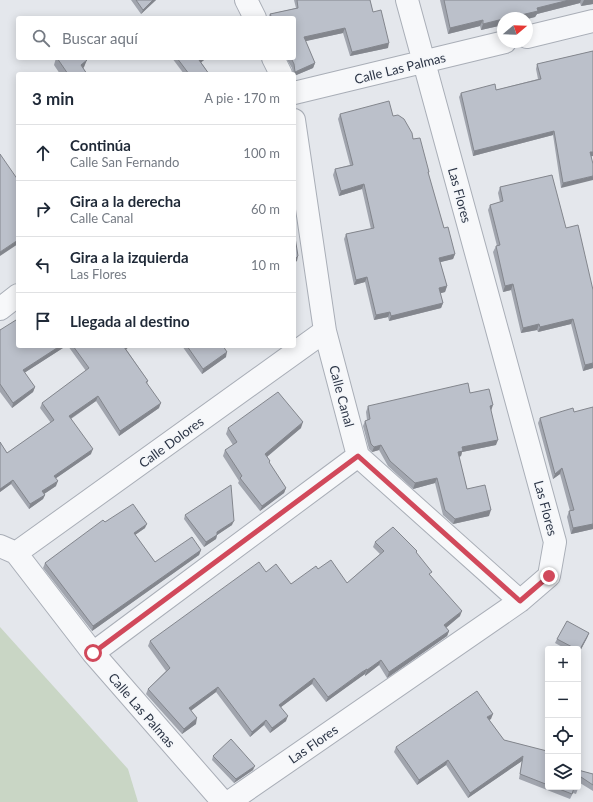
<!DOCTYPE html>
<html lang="es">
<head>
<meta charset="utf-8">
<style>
	body { margin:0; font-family:Lato,sans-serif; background:#f2f2f3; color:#1f2937 }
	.controls { position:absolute; right:12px; bottom:12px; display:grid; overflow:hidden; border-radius:4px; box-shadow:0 2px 10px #0003 }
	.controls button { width:36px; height:36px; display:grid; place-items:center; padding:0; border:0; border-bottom:1px solid #e0e1e3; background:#fff; color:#1f2937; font:20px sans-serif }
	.compass { position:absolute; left:497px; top:12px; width:36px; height:36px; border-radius:50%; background:#fff; box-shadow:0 2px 10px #0003; rotate:71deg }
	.stop { position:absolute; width:12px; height:12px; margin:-9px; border:3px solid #d1495b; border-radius:50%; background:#fff }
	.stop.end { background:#d1495b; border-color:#fff; box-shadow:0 1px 4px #0008 }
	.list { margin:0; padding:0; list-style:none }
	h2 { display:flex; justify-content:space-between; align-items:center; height:52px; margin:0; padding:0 16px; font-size:17px }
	h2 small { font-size:13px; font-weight:400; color:#747a83 }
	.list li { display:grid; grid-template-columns:26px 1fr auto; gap:12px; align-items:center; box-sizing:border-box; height:56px; padding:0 16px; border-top:1px solid #e0e1e3 }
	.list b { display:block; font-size:15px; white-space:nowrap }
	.list p { margin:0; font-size:13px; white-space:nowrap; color:#747a83 }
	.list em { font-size:13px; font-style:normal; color:#747a83 }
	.icon { flex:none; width:22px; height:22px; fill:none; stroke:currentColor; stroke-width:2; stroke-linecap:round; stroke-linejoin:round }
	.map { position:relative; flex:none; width:593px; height:802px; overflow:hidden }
	.search { position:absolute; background:#fff; box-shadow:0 2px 10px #0003; left:16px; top:16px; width:280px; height:44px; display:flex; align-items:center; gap:10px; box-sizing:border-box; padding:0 14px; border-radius:4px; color:#747a83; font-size:15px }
	.panel { position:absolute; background:#fff; box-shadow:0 2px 10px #0003; left:16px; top:72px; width:280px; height:276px; border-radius:4px }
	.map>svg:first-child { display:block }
	.green { fill:#c9d6c5 }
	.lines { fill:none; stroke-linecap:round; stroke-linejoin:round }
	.minor-casing { stroke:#a9aeb7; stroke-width:24 }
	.minor { stroke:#f7f8fa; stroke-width:22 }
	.wall { fill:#a1a5ae }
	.shaded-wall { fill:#83868d }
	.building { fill:#bbc0ca; stroke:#83868d }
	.route { stroke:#d1495b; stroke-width:5 }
	.labels { text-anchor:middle; stroke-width:3; stroke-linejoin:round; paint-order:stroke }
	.street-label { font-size:13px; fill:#2b3445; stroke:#f4f6f9 }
</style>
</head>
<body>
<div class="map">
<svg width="593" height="802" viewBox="0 0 593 802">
	<rect width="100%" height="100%" fill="#e4e7ec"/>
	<path class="green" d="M 0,627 L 128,769 L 138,802 L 0,802 Z"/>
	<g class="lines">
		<defs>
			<path id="minor" d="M 246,0 L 255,18
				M 527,37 L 593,21
				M 273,58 L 281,74
				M 294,93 L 505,42
				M 294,120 L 325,331 L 358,456 L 520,601
				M 0,309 L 18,295
				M 0,546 L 16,553 L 93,653 L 223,802
				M 16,553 L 325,331
				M 93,653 L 358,456
				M 229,802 L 520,601 L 549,576 L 555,542 L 407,0"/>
		</defs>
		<use href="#minor" class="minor-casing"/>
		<use href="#minor" class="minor"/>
	</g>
	<path class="wall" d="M 131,0 L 156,0 L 141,14 Z
		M 294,0 L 370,0 L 373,12 L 388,48 L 350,56 L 343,33 L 305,41 L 315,63 L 313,68 L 294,76 L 294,74 L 293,74 L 292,68 L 286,58 L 294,58 L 294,18 L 268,18 L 270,14 L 296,8 Z
		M 440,0 L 593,0 L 593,4 L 581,6 L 580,3 L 537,14 L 535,17 L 527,19 L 527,18 L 503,18 L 503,25 L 481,30 L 480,26 L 448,34 Z
		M 593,51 L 593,156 L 591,156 L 561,188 L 553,135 L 473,156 L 459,97 L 461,93 L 496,90 L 538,79 L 536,69 L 537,64 Z
		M 56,58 L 86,58 L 84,67 L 83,68 L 87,74 L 60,74 L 54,65 Z
		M 172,58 L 204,58 L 204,60 L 201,62 L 209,74 L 184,74 Z
		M 340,114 L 393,116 L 413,139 L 429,172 L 428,174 L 444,228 L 455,254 L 453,259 L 440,262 L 447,286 L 445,292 L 440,293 L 443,303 L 441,308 L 389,321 L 388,317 L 374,320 L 365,282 L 354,285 L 344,239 L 346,234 L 371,229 L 362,189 L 339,196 L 333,175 L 335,169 L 350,165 L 338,119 Z
		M 552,175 L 593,368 L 583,371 L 571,324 L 538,332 L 537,330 L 521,333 L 511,290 L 503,292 L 493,252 L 496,246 L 497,246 L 488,210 L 490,205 L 500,202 L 498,193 L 500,187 Z
		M 17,322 L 18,346 L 66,346 L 24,373 L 35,387 L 33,392 L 12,408 L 0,392 L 0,330 Z
		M 68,346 L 130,346 L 126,349 L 148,381 L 147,384 L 159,408 L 119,436 L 96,401 L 71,419 L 91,454 L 56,478 L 56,486 L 44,494 L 45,495 L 43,499 L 29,509 L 11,484 L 0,492 L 0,442 L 7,453 L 51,423 L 40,408 L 42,403 L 86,371 Z
		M 182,346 L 223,346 L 226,357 L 202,374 Z
		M 470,393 L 491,411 L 496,445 L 462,452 L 461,456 L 459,457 L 467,489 L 489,516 L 453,524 L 443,515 L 435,483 L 413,489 L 388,466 L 379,450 L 372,452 L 369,449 L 363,426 L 365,421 L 367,420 L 366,412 L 368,406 Z
		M 574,412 L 593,529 L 571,534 L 567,517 L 569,511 L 570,511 L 560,474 L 553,479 L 538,423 L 540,418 Z
		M 228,428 L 301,428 L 267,457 L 270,461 L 269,463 L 286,488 L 284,493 L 260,511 L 238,483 L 239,481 L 223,456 L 225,450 L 233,445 L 226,434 Z
		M 185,515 L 232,525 L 217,535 L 216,539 L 204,547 L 184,519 Z
		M 105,522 L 145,528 L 135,535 L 155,562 L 201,550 L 199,555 L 92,631 L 43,568 L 45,563 Z
		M 375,542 L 416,553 L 431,576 L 460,616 L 446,628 L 449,631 L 447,636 L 387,678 L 379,665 L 365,676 L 365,674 L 360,677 L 326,702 L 312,684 L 281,707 L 286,721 L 270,733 L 264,725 L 250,737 L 216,692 L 191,710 L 196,724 L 182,734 L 146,694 L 148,689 L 166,671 L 148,646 L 150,641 L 266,572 L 291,584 L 318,569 L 347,583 L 380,554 L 373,547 Z
		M 589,633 L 587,638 L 578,655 L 578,649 L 566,649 L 555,643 L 557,639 Z
		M 491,719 L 489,720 L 504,740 L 546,751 L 548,745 L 548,787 L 578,787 L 578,770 L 593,774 L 593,791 L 580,783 L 576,794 L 573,793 L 570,799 L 519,779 L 522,761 L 468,798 L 446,765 L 417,785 L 394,752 L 396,747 Z
		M 213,756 L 253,770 L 234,783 L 212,760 Z"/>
	<path class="shaded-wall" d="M 153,0 L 156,0 L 141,14 L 143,10 Z
		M 569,0 L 581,0 L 580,3 L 537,14 L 535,17 L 527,19 L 527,18 L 508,18 L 537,8 Z
		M 584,0 L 593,0 L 593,4 L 581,6 Z
		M 503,19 L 503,25 L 481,30 L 483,24 Z
		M 483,20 L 480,26 L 448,34 L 450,28 Z
		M 345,28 L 343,33 L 302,42 L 304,37 Z
		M 389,43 L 388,48 L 350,56 L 352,52 Z
		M 202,58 L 204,58 L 204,60 L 198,65 L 199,60 Z
		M 87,60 L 84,67 L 78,73 L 81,65 Z
		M 315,63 L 313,68 L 294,76 L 295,72 Z
		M 554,131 L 553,135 L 473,156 L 474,151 Z
		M 590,152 L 593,152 L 593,156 L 589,157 Z
		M 593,176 L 593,180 L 561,188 L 563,183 Z
		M 364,184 L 362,189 L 339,196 L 341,191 Z
		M 18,240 L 18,244 L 0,256 L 0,252 Z
		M 455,254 L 453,259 L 437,263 L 439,258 Z
		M 298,256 L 297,261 L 294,263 L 294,260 Z
		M 367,277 L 365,282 L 354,285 L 356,280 Z
		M 513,284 L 511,290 L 503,292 L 505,286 Z
		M 447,286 L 445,292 L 438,294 L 439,288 Z
		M 443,303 L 441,308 L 389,321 L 391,316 Z
		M 390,312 L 388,317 L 374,320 L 376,315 Z
		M 573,319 L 571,324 L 538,332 L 540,327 Z
		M 539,324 L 537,330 L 521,333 L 523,328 Z
		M 60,346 L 66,346 L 21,375 L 23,370 Z
		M 126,346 L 130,346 L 123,352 L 124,347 Z
		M 227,352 L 226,357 L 202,374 L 203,369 Z
		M 593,363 L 593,368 L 583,371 L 585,365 Z
		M 35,387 L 33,392 L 12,408 L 13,403 Z
		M 98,396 L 96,401 L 67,421 L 69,416 Z
		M 161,403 L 159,408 L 119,436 L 120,431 Z
		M 493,405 L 491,411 L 490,406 Z
		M 303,422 L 301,428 L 263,460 L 265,454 Z
		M 498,440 L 496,445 L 462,452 L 461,456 L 456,458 L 458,452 L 462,447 Z
		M 381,445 L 379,450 L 372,452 L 374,447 Z
		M 93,449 L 91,454 L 52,481 L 54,476 Z
		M 562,468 L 560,474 L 553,479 L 555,474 Z
		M 437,478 L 435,483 L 413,489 L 415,483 Z
		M 13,480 L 11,484 L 0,492 L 0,489 Z
		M 58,481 L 56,486 L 41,496 L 42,491 Z
		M 286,488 L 284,493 L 260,511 L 262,506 Z
		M 45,495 L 43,499 L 29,509 L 30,504 Z
		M 491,510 L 489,516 L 453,524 L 455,519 Z
		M 234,521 L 232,525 L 217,535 L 216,539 L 204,547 L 206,542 L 217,532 Z
		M 147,524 L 145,528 L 132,537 L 134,533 Z
		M 593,524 L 593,529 L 571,534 L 573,528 Z
		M 201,550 L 199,555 L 92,631 L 93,626 Z
		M 462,611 L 460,616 L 442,631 L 444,625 Z
		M 449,631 L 447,636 L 387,678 L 389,672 Z
		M 589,633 L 587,638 L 578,655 L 579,651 Z
		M 381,660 L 379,665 L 365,676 L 367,670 Z
		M 367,669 L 365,674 L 326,702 L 328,697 Z
		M 314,678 L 312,684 L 277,710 L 279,705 Z
		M 218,687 L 216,692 L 188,713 L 189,708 Z
		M 493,714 L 491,719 L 486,722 L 487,717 Z
		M 288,716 L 286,721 L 270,733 L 272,728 Z
		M 197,718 L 196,724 L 182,734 L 184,729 Z
		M 266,720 L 264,725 L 250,737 L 252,732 Z
		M 523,756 L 522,761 L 468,798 L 470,793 Z
		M 448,760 L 446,765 L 417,785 L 419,780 Z
		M 255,766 L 253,770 L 234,783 L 236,779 Z"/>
	<path class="building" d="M 136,0 L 153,0 L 143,10 Z
		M 297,0 L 370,0 L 373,12 L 381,10 L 389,43 L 352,52 L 345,28 L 304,37 L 315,63 L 295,72 L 294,64 L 291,58 L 294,58 L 294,18 L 272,18 L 270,14 L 298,8 Z
		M 444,0 L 569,0 L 537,8 L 538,11 L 508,18 L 503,18 L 503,19 L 483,24 L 483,20 L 450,28 Z
		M 593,51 L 593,152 L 590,152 L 593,164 L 593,176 L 563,183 L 554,131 L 474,151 L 461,93 L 495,84 L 496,90 L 541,79 L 537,64 Z
		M 57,58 L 86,58 L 87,60 L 81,65 L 87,74 L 68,74 Z
		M 177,58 L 202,58 L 199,60 L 209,74 L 189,74 Z
		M 389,101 L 393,116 L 398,115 L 404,119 L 412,133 L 413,139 L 420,138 L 429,172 L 428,172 L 444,228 L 448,227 L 455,254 L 439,258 L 447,286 L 439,288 L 443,303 L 391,316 L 390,312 L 376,315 L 367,277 L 356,280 L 346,234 L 374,228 L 364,184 L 341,191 L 335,169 L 353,165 L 340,114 Z
		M 0,154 L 18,180 L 18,240 L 0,252 Z
		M 552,175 L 566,228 L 578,225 L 593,290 L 593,363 L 585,365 L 573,319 L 540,327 L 539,324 L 523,328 L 513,284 L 505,286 L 496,246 L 500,245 L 490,205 L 503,201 L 500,187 Z
		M 294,231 L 298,256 L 294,260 Z
		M 16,320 L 17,322 L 18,322 L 18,346 L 60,346 L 23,370 L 35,387 L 13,403 L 0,384 L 0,330 Z
		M 73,346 L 126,346 L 124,347 L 148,381 L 146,382 L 161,403 L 120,431 L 98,396 L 69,416 L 93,449 L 54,476 L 58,481 L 42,491 L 45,495 L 30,504 L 13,480 L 0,489 L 0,442 L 7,453 L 54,420 L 42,403 L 89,368 Z
		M 187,346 L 223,346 L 227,352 L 203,369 Z
		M 468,383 L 470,393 L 489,389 L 493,405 L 490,406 L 498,440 L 462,447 L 463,451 L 458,452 L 467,489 L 485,485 L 491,510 L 455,519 L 445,510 L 437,478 L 415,483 L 390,461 L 381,445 L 374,447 L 371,444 L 365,421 L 370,419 L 368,406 Z
		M 278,392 L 303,422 L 265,454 L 270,461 L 269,462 L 286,488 L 262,506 L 240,478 L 242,476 L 225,450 L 237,442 L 228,428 Z
		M 593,407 L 593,524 L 573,528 L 569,511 L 574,510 L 562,468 L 555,474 L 540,418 L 573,408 L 574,412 Z
		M 231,485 L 234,521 L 217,532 L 217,535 L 206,542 L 185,515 Z
		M 133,504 L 147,524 L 134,533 L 155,562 L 192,537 L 201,550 L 93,626 L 45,563 L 103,520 L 105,522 Z
		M 393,527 L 417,551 L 416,552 L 432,572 L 429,574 L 462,611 L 444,625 L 449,631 L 389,672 L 381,660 L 367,670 L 367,669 L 362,672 L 328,697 L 314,678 L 279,705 L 288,716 L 272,728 L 266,720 L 252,732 L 218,687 L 189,708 L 197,718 L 184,729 L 148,689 L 170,668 L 150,641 L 259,562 L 266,572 L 276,564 L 291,584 L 316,566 L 318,569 L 331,560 L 347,583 L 384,551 L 375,542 Z
		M 567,621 L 589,633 L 579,651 L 578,650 L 578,649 L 576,649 L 557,639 Z
		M 477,691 L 493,714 L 487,717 L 504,740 L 547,751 L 548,747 L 548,785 L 520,774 L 523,756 L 470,793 L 448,760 L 419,780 L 396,747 Z
		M 231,739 L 255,766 L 236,779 L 213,756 Z
		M 578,770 L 593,774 L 593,785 L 581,777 L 578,789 L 574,788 L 572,794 L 554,787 L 578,787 Z"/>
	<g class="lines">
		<path class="route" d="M 93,653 L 358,456 L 520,601 L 549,576"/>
	</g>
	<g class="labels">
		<g class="street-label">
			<text transform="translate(400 68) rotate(-14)" y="5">Calle Las Palmas</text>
			<text transform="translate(460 195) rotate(75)" y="5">Las Flores</text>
			<text transform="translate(342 396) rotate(75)" y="5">Calle Canal</text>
			<text transform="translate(171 442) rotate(-36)" y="5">Calle Dolores</text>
			<text transform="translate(546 508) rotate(75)" y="5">Las Flores</text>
			<text transform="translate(142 710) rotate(49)" y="5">Calle Las Palmas</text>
			<text transform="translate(313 744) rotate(-35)" y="5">Las Flores</text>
		</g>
	</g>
</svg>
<div class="controls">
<button>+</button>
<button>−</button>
<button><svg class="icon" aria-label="locate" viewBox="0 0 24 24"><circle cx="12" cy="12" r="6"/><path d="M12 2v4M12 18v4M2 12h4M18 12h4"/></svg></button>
<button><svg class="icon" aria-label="layers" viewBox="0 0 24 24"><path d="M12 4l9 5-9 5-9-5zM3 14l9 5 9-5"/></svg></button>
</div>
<svg class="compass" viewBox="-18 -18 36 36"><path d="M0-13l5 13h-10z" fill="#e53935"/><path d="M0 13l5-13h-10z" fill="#747a83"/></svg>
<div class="stop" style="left:93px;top:653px"></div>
<div class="stop end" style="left:549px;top:576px"></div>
<div class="search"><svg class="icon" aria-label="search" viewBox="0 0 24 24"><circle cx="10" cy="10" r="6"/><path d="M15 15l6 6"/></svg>Buscar aquí</div>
<section class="panel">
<h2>3 min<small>A pie · 170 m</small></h2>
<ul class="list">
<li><svg class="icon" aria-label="ahead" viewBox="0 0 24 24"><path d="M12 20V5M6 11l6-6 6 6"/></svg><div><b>Continúa</b><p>Calle San Fernando</p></div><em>100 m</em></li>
<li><svg class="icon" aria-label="right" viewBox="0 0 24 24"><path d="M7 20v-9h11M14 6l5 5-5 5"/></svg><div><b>Gira a la derecha</b><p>Calle Canal</p></div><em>60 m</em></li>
<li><svg class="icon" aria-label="left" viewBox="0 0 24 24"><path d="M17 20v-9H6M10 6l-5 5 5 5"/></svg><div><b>Gira a la izquierda</b><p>Las Flores</p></div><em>10 m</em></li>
<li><svg class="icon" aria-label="arrive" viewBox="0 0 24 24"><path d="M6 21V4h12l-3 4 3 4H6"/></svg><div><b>Llegada al destino</b></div></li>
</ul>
</section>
</div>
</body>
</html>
